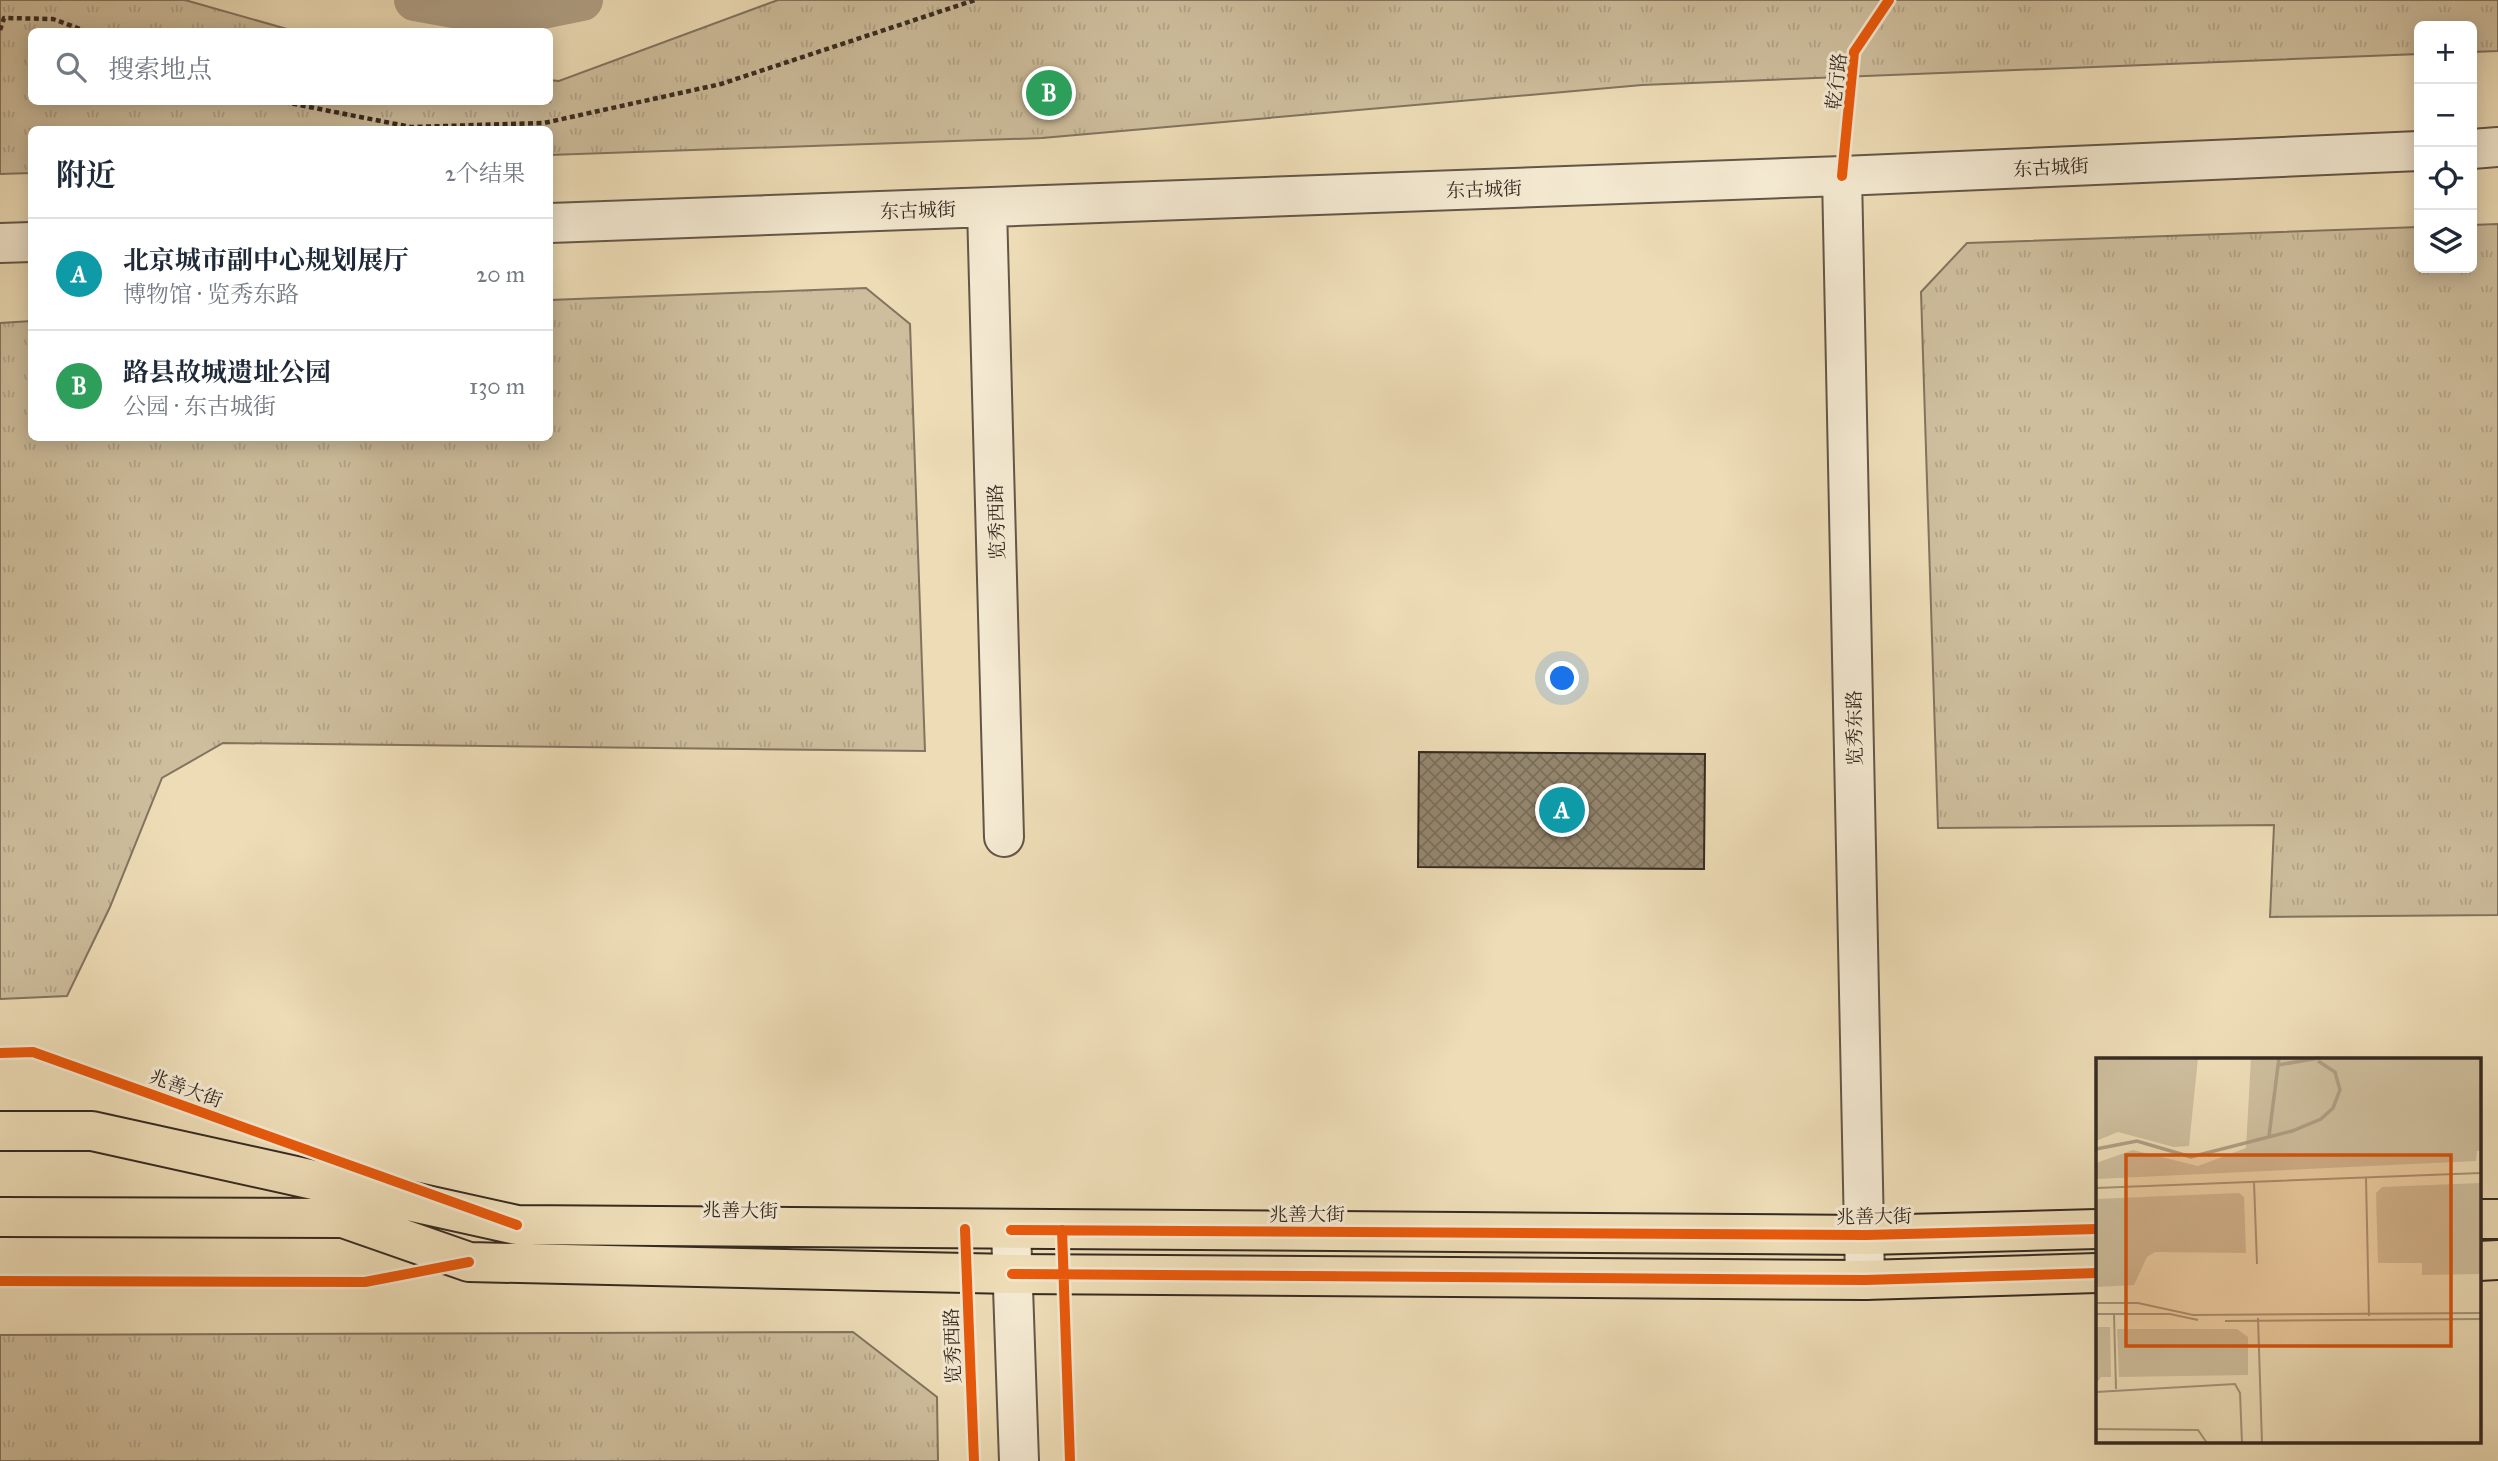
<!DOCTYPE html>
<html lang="zh">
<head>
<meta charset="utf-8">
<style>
	body { margin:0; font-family:"IM FELL Great Primer","Noto Serif SC",serif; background:#f6f6f7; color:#1f2937 }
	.controls { position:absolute; right:21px; top:21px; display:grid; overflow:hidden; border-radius:10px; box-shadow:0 4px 18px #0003 }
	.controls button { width:63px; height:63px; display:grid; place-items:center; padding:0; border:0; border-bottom:2px solid #e0e1e3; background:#fff; color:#1f2937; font:35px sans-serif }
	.you { position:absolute; left:1563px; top:679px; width:24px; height:24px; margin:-18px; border:5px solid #fff; border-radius:50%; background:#1a73e8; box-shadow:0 0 0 10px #1a73e833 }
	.badge { display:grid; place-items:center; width:46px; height:46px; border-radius:50%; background:#8f2418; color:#fff; font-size:23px; font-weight:700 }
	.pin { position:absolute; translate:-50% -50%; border:4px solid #fff; box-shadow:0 2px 7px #0006 }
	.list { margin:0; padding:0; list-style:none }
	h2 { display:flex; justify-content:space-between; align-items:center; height:91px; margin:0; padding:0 28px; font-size:30px }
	h2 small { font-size:23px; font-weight:400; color:#747a83 }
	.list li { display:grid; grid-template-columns:46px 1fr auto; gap:21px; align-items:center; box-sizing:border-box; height:112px; padding:0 28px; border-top:2px solid #e0e1e3 }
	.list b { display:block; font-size:26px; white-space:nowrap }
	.list p { margin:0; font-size:23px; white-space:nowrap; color:#747a83 }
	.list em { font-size:23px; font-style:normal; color:#747a83 }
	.icon { flex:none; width:38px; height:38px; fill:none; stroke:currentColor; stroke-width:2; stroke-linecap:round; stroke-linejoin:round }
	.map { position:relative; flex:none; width:2498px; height:1461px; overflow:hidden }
	.search { position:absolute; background:#fff; box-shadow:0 4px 18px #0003; left:28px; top:28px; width:525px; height:77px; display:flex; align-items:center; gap:18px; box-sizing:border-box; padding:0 24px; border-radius:10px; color:#747a83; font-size:26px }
	.panel { position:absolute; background:#fff; box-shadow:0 4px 18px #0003; left:28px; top:126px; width:525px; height:315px; border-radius:10px }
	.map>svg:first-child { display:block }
	.grass { fill:url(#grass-tufts); stroke:#827460; stroke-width:2 }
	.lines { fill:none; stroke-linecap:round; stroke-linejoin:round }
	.canal { stroke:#af9f84; stroke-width:42 }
	.building { fill:url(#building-cross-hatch); stroke:#362a22; stroke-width:2 }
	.minor-casing { stroke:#645647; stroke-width:42 }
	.major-casing { stroke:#362a22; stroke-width:42 }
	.path { stroke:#362a22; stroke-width:4.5; stroke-dasharray:5 3.5; stroke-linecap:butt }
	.minor { stroke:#f3e8d0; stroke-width:38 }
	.major { stroke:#eddcb6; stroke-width:38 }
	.cycleway-casing { stroke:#f3e8d0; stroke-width:15 }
	.cycleway { stroke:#e8590c; stroke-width:10 }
	.labels { text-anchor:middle; stroke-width:6; stroke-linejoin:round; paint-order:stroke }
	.street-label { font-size:19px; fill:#362a22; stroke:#f3e8d0 }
	.inset-river { fill:none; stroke:#af9f84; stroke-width:3.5 }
	.inset-road { fill:none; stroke:#a4957b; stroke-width:2 }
	.view { fill:#d6540e; fill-opacity:0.15; stroke:#d6540e; stroke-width:3.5 }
	.inset-edge { fill:none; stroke:#362a22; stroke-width:3.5 }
</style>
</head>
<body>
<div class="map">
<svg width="2498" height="1461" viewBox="0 0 2498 1461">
	<defs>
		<pattern id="grass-tufts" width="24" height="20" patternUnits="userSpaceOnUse" patternTransform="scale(1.75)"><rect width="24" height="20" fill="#cebe9d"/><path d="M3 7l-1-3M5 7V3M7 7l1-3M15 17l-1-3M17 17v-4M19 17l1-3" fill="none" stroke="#b2a387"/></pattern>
		<pattern id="building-cross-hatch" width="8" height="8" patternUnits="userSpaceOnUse" patternTransform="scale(1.75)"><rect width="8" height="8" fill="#95876f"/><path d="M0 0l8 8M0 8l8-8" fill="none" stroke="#7a6f5b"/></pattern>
	</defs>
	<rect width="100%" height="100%" fill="#eddcb6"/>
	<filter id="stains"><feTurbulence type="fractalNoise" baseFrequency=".00286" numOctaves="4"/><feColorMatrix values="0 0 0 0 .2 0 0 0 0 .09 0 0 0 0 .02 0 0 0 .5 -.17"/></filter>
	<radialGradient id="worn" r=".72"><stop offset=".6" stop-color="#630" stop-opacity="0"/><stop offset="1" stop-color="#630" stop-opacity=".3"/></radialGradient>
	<path class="grass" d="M 0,0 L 185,0 L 294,31 L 32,32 L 32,102 L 550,102 L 550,80 L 559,81 L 778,0 L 2498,0 L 2498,51 L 2472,52 L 2472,26 L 2419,26 L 2419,54 L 1642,85 L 1042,138 L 550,155 L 550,130 L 32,130 L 31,173 L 0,174 Z
		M 2498,224 L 2498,915 L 2270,917 L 2274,825 L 1938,828 L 1921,292 L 1967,243 L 2419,227 L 2419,268 L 2472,268 L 2472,225 Z
		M 866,288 L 910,324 L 925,751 L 223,743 L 162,778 L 110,907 L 67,996 L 0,999 L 0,323 L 31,321 L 32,438 L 550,438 L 550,300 Z
		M 853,1332 L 937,1397 L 938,1461 L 0,1461 L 0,1335 Z"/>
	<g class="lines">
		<path class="canal" d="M 415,0 L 504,16 L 582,0"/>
	</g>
	<path class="building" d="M 1419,752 L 1705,754 L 1704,869 L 1418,867 Z"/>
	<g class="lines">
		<defs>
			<path id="minor" d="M 2472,149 L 2498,147
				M 1842,176 L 1865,1280
				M 987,208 L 1004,837
				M 550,223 L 1842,176 L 2419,151
				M 0,243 L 32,242
				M 1011,1230 L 1019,1461"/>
			<path id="major" d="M 0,1131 L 92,1131 L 517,1225 L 1866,1235 L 2097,1229
				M 0,1217 L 343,1218 L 469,1262 L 1012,1274 L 1865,1280 L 2097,1273
				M 2479,1219 L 2498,1219
				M 2479,1261 L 2498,1260"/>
		</defs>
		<use href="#minor" class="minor-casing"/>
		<use href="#major" class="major-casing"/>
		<path class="path" d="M 0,30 L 4,18 L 53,19 L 88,32
			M 284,102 L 411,127 L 544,123 L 721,84 L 975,0"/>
		<use href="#minor" class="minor"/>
		<use href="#major" class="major"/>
		<defs>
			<path id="cycleway" d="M 1842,176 L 1854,52 L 1889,0
				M 0,1053 L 33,1052 L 517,1225
				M 965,1229 L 974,1461
				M 1011,1230 L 1866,1235 L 2097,1229
				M 1062,1230 L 1070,1461
				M 1012,1274 L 1865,1280 L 2097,1273
				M 0,1281 L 365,1282 L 469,1262"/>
		</defs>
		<use href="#cycleway" class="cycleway-casing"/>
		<use href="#cycleway" class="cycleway"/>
	</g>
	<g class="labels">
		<g class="street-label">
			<text transform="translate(1836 81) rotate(-83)" y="7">乾行路</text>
			<text transform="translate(2051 167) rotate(-3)" y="7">东古城街</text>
			<text transform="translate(1484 189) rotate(-2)" y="7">东古城街</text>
			<text transform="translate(918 210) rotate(-2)" y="7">东古城街</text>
			<text transform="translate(996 522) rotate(-92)" y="7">览秀西路</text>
			<text transform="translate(1854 728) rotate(-91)" y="7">览秀东路</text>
			<text transform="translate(186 1088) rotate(20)" y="7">兆善大街</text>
			<text transform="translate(740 1210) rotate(1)" y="7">兆善大街</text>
			<text x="1307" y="1221">兆善大街</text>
			<text transform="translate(1874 1216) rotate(-1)" y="7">兆善大街</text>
			<text transform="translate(952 1346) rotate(-92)" y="7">览秀西路</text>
		</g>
	</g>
	<g transform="translate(2096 1058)">
		<rect width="385" height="385" fill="#eddcb6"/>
		<path d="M 0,0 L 102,0 L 93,88 L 78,89 L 22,74 L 0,83 ZM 155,0 L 385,0 L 385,93 L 381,93 L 380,103 L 0,121 L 0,105 L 37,92 L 102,108 L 150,90 ZM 385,125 L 385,216 L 326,217 L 326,205 L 282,205 L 280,135 L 286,129 ZM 143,135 L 148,139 L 150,195 L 59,194 L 51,199 L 38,227 L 0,229 L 0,141 ZM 0,269 L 14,269 L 15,319 L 5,319 L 0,326 ZM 21,271 L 141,271 L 152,279 L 152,317 L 23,319 Z" fill="#cebe9d"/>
		<path class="inset-river" d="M 182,7 L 223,0M 173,78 L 183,0M 0,91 L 41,83 L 95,99 L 196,73 L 225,61 L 237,50 L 244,32 L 239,14 L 222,3"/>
		<path class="inset-road" d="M 270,120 L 273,258M 158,124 L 161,206M 0,130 L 385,115M 0,245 L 42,245 L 97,257 L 385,255M 0,256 L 74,256 L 102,262M 18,256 L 20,331M 162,260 L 166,385M 129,263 L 385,261M 0,334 L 139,326 L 144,335 L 146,385M 0,371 L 102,372 L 111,385"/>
		<path class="view" d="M 30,97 L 355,97 L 355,288 L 30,288 Z"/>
		<rect width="385" height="385" class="inset-edge"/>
	</g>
	<rect width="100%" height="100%" filter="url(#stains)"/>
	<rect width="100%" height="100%" fill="url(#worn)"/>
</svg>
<div class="controls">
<button>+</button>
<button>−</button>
<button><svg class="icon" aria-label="locate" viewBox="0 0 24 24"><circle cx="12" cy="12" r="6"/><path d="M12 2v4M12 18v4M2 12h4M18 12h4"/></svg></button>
<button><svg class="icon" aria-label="layers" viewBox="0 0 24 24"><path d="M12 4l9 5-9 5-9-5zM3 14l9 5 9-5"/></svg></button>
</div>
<div class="you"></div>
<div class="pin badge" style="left:1562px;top:810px;background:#0f9aa8">A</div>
<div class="pin badge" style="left:1049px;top:93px;background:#2e9e5b">B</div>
<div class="search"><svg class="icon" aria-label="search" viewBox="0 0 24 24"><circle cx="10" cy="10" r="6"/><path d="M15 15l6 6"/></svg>搜索地点</div>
<section class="panel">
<h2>附近<small>2个结果</small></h2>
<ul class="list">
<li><span class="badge" style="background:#0f9aa8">A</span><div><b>北京城市副中心规划展厅</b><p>博物馆 · 览秀东路</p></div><em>20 m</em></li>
<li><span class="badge" style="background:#2e9e5b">B</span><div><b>路县故城遗址公园</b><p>公园 · 东古城街</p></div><em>130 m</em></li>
</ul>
</section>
</div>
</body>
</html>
